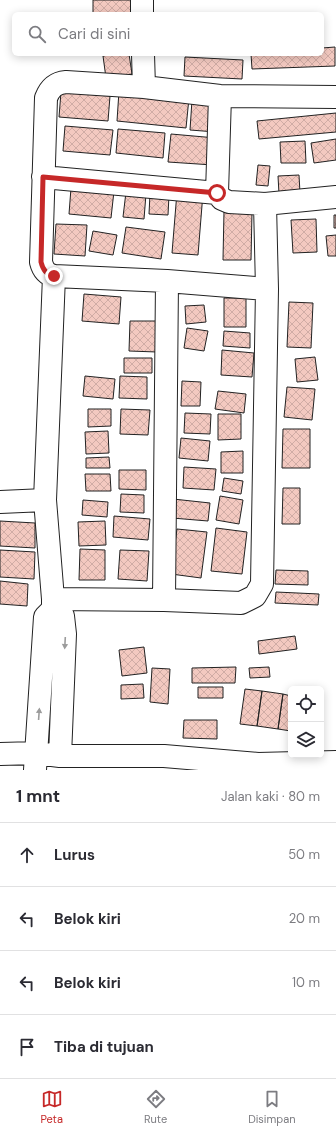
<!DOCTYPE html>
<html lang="id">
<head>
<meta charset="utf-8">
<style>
	body { margin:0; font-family:"DM Sans",sans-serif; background:#f7f7f7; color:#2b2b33 }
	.controls { position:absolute; right:12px; bottom:12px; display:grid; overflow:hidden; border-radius:6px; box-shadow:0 2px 10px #0003 }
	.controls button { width:36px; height:36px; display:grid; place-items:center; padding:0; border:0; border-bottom:1px solid #e1e1e2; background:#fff; color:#2b2b33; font:20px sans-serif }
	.stop { position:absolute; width:12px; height:12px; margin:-9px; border:3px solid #c62828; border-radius:50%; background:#fff }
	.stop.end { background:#c62828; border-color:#fff; box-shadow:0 1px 4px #0008 }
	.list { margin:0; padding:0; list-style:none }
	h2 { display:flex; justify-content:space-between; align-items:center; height:52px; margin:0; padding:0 16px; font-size:17px }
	h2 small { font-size:13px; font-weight:400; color:#7c7c81 }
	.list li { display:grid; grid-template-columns:26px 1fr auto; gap:12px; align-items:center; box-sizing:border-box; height:64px; padding:0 16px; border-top:1px solid #e1e1e2 }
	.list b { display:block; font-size:15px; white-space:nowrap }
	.list em { font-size:13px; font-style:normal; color:#7c7c81 }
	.icon { flex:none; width:22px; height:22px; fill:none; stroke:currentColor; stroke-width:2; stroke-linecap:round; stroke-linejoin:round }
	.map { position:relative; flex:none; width:336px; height:770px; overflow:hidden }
	.search { position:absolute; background:#fff; box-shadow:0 2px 10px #0003; left:12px; right:12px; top:12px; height:44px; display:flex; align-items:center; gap:10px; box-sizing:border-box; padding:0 14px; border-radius:6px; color:#7c7c81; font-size:15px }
	.sheet { height:308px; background:#fff }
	nav { display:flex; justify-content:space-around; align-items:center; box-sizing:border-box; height:56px; border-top:1px solid #e1e1e2; background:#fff; font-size:11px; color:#7c7c81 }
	nav a { display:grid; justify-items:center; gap:2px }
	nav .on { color:#c62828 }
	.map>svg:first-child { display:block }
	.building { fill:url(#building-cross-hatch); stroke:#222 }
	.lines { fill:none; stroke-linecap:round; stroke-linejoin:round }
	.minor-casing { stroke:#222; stroke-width:24 }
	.minor { stroke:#fff; stroke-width:22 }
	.oneway { fill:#9c9c9c }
	.route { stroke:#c62828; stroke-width:5 }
</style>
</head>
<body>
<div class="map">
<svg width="336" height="770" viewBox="0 0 336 770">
	<defs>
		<pattern id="building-cross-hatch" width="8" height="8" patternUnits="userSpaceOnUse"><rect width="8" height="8" fill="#f3c9c0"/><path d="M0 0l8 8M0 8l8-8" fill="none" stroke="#d0aca5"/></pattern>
	</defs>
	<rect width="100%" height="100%" fill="#fff"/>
	<path class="building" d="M 93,0 L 134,0 L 134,14 L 93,14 Z
		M 335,47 L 335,66 L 252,69 L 251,54 L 322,54 L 322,48 Z
		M 114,54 L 129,54 L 132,74 L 106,78 L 103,56 Z
		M 185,57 L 243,60 L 242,79 L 184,76 Z
		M 119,91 L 189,98 L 186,128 L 117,121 Z
		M 61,92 L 110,96 L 108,121 L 59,117 Z
		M 192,100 L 218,102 L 216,132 L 190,130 Z
		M 336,113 L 336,132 L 259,139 L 257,121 Z
		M 65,126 L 113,130 L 110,155 L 63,151 Z
		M 118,129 L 165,133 L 163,158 L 116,153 Z
		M 171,134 L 216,138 L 213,165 L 168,162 Z
		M 336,139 L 336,160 L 314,163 L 311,143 Z
		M 305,141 L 306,163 L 281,163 L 280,142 Z
		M 258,165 L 270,166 L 268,186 L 256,185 Z
		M 299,175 L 300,193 L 279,194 L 278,176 Z
		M 71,188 L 114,191 L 111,218 L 69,214 Z
		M 126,192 L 146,194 L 144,219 L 123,217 Z
		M 177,192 L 203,193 L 198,255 L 172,253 Z
		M 150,194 L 169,195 L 168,215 L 149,214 Z
		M 224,211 L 252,212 L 251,260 L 223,260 Z
		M 334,215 L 336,215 L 336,228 L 334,228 Z
		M 316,219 L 317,252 L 293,253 L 291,220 Z
		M 56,224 L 87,225 L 85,256 L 54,254 Z
		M 126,227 L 165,232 L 161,259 L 122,253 Z
		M 93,231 L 117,235 L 113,255 L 89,251 Z
		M 336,235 L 336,256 L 328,256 L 326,236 Z
		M 84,294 L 121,297 L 119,324 L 82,321 Z
		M 224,298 L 246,298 L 246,327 L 224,327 Z
		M 289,302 L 313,303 L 311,348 L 287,347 Z
		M 204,305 L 206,322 L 186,324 L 185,306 Z
		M 130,321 L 158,321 L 157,352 L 129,351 Z
		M 187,328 L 208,331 L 204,351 L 184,348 Z
		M 224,331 L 250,333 L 250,348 L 223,346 Z
		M 222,350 L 254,353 L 252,377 L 221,375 Z
		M 315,357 L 318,380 L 297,382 L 295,359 Z
		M 124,358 L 152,358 L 152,373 L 124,373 Z
		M 85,376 L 115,379 L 113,399 L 83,396 Z
		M 120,376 L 147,377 L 147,399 L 119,398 Z
		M 182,381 L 201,382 L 200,406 L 181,406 Z
		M 287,387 L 315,389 L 312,420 L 284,417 Z
		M 218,391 L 246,394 L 244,413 L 215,409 Z
		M 88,409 L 111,409 L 111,426 L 88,427 Z
		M 121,409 L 150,410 L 148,435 L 120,434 Z
		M 185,413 L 211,414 L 210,434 L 184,433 Z
		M 218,414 L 241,414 L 241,439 L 218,440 Z
		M 283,429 L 310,429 L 310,468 L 282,468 Z
		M 108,431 L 109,453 L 86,454 L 85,432 Z
		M 181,438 L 210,441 L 208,461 L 179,458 Z
		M 243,451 L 243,473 L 221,473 L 221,452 Z
		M 109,457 L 110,468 L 86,468 L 86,458 Z
		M 184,467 L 216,469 L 214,490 L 183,488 Z
		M 119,470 L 146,470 L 146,490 L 119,489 Z
		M 85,474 L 110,474 L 111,491 L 86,491 Z
		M 224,478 L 243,481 L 241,494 L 222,491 Z
		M 283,488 L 300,488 L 300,524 L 282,524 Z
		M 121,494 L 144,495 L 144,513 L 120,512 Z
		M 220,496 L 243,500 L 239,524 L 216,520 Z
		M 173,499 L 210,503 L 208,521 L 172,518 Z
		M 83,500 L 108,502 L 107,517 L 82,515 Z
		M 114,516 L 150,519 L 148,540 L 113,537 Z
		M 0,521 L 35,523 L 35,548 L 0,546 Z
		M 105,521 L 106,545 L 79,546 L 78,522 Z
		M 216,528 L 247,532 L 242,574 L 211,571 Z
		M 177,529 L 207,532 L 201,578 L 171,574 Z
		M 80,549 L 105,550 L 105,580 L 79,580 Z
		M 0,550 L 35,552 L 34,579 L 0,577 Z
		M 120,550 L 149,551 L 147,581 L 118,579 Z
		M 276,570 L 308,571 L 308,585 L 275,584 Z
		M 0,581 L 28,584 L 27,606 L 0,604 Z
		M 276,592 L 319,594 L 318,605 L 275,603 Z
		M 295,636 L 297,649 L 259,654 L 258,641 Z
		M 144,647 L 147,673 L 122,676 L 119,650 Z
		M 236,667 L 235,683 L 192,683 L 192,668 Z
		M 269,667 L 270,677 L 250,678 L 249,668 Z
		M 152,668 L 170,669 L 168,704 L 150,702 Z
		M 143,684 L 144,698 L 121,699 L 121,685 Z
		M 198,687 L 223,687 L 223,698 L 198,698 Z
		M 245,689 L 262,691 L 257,726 L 240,724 Z
		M 262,691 L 283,694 L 278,729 L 257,726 Z
		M 283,694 L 291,696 L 291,731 L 278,729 Z
		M 184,720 L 217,720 L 217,739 L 183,738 Z"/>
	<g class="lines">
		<defs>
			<path id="minor" d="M 142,0 L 142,14
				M 143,54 L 144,87
				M 43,177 L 217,193
				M 265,204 L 336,197
				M 54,276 C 46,274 43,270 41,262 L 46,98 C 50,88 55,83 66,82 L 144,87 L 220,96 L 336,97
				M 0,502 L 45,500
				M 53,599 L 164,600 L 167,281
				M 164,600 L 241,603 L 255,596 L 262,584 L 267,289 L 265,204 L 229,202 L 222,199 L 217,193 L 220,96
				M 53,609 L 63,616 L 65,634 L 60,756
				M 0,754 L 36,753 L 60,756 L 164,756 L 258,764 L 336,762
				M 35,770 L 45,617 L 53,609 L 53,599 L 45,500 L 54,276 L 167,281 L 267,289"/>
		</defs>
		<use href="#minor" class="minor-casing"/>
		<use href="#minor" class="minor"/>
	</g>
	<defs><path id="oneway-solid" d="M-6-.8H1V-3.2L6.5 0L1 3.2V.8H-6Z"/></defs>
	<g class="oneway">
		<use href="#oneway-solid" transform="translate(65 643) rotate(93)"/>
		<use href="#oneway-solid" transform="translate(39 714) rotate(-86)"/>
	</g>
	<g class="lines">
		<path class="route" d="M 54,276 C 46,274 43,270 41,262 L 43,177 L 217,193"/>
	</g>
</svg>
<div class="controls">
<button><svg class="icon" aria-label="locate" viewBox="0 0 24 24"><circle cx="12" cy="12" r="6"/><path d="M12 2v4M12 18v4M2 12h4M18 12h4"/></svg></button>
<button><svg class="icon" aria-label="layers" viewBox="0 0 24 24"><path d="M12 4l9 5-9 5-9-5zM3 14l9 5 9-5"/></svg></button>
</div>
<div class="stop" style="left:217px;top:193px"></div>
<div class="stop end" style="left:54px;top:276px"></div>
<div class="search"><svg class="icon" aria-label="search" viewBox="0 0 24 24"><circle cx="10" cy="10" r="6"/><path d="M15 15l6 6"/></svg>Cari di sini</div>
</div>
<section class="sheet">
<h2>1 mnt<small>Jalan kaki · 80 m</small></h2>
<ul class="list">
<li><svg class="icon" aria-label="ahead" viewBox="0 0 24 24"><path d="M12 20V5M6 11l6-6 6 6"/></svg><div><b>Lurus</b></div><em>50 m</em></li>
<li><svg class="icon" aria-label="left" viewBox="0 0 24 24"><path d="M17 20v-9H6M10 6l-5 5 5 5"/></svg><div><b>Belok kiri</b></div><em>20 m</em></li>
<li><svg class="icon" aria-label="left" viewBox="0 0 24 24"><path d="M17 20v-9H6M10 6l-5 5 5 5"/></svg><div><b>Belok kiri</b></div><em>10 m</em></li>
<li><svg class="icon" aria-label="arrive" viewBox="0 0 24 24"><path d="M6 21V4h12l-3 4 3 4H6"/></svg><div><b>Tiba di tujuan</b></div></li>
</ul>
</section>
<nav>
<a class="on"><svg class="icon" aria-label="map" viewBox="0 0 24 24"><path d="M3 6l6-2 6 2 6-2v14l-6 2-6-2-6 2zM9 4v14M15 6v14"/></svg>Peta</a>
<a><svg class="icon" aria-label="directions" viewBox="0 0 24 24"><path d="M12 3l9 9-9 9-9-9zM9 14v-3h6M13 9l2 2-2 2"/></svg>Rute</a>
<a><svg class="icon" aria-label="saved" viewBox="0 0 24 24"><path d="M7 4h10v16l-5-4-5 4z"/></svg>Disimpan</a>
</nav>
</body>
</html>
